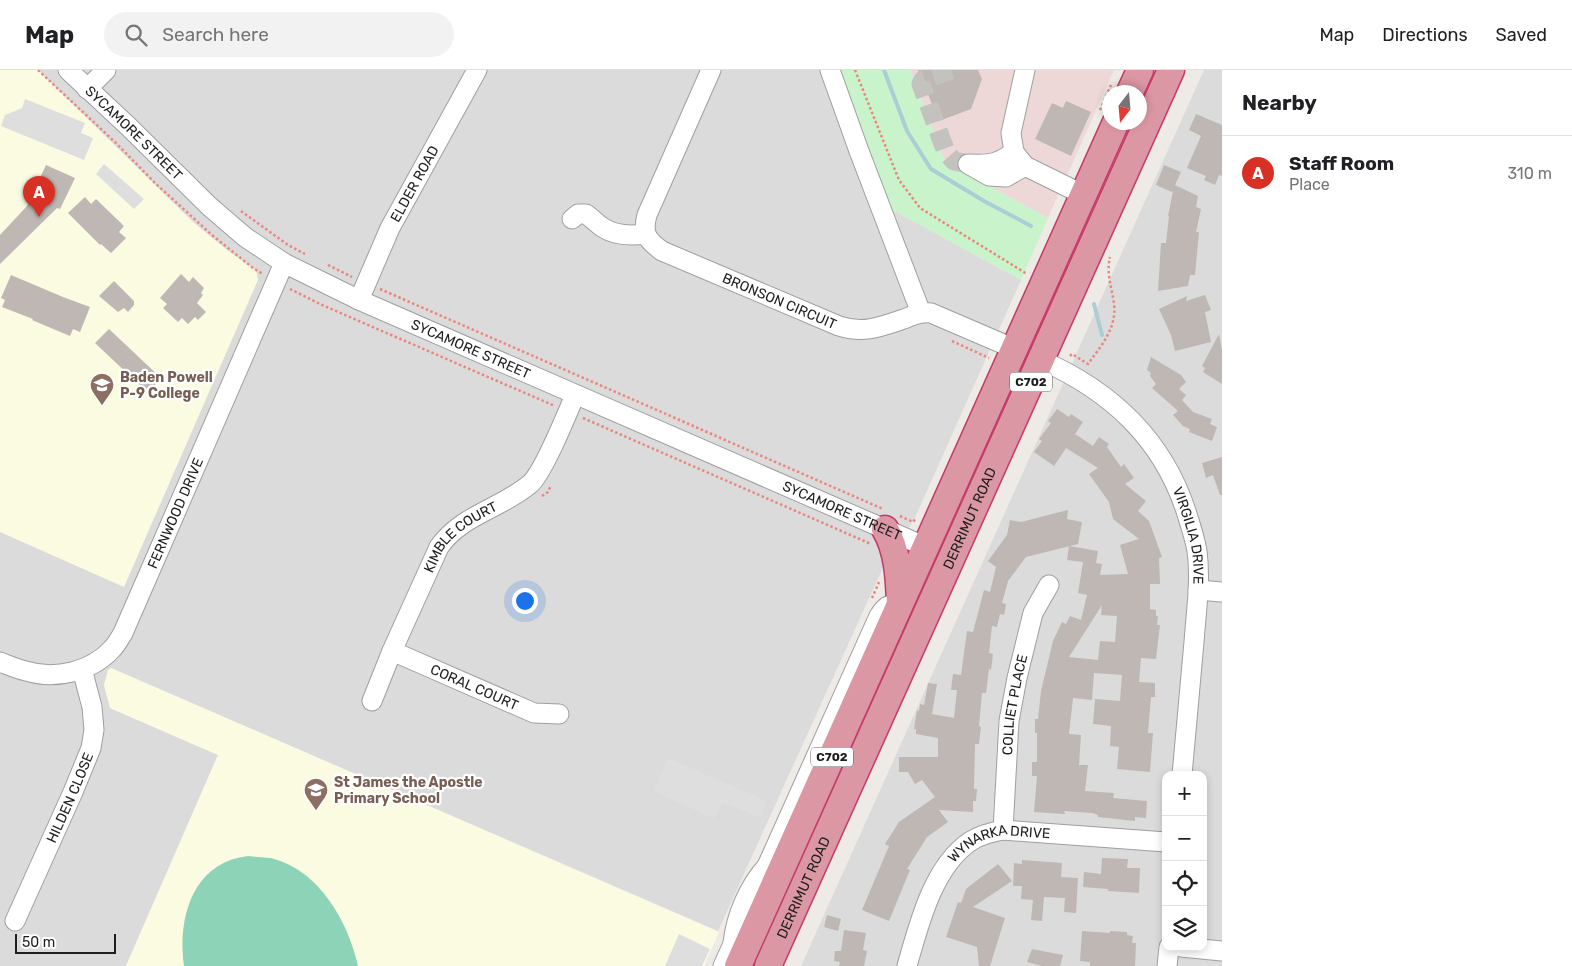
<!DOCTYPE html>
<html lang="en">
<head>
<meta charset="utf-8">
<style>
	body { margin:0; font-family:Rubik,sans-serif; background:#f2f2f2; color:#202124 }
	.controls { position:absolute; right:15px; bottom:15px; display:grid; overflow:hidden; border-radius:10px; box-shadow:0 2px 8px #0003 }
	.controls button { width:45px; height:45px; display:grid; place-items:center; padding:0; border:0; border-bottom:1px solid #e0e0e0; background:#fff; color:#202124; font:25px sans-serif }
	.compass { position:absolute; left:1102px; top:15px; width:45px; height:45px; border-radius:50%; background:#fff; box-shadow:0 2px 8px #0003; rotate:196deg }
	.scale { position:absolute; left:15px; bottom:12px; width:101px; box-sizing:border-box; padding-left:5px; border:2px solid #1e1e1e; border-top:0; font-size:14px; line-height:18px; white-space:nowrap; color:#1e1e1e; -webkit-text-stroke:4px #fff; paint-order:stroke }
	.you { position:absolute; left:524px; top:530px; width:18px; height:18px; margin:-12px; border:4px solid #fff; border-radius:50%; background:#1a73e8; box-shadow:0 0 0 8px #1a73e833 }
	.badge { display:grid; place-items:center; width:32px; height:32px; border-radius:50%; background:#d93025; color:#fff; font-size:16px; font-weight:700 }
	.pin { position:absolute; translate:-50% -41px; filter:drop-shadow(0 1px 2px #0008) }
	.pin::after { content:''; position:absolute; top:26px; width:18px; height:15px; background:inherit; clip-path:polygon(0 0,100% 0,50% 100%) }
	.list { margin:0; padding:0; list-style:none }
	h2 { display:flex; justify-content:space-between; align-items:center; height:65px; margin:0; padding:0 20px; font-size:21px }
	h2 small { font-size:16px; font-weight:400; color:#757577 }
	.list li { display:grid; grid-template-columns:32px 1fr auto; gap:15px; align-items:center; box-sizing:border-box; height:75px; padding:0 20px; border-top:1px solid #e0e0e0 }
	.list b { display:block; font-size:19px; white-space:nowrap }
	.list p { margin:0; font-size:16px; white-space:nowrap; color:#757577 }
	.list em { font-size:16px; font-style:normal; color:#757577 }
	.icon { flex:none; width:28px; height:28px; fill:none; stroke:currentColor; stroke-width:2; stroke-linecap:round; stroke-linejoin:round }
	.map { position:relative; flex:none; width:1222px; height:896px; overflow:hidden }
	header { display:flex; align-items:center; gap:30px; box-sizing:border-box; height:70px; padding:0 25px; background:#fff; border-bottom:1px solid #e0e0e0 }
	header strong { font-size:24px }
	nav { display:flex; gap:28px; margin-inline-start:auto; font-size:18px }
	.search { width:350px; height:45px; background:#f2f2f2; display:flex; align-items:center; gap:12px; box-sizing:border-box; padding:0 18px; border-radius:28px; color:#757577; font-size:19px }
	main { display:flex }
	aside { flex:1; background:#fff }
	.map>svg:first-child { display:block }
	.residential { fill:#dcdbdb; fill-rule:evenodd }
	.commercial { fill:#edd8d7 }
	.education { fill:#fbfbe2 }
	.park { fill:#c8f3cb }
	.pitch { fill:#8dd3b8 }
	.parking { fill:#dedede }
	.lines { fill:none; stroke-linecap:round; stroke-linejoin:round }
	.stream { stroke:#abcdd6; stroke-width:4 }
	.building { fill:#beb7b3; fill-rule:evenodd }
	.minor-tunnel { stroke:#c4c2be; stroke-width:19; stroke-dasharray:19 9; stroke-linecap:butt }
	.minor-casing { stroke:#9f9f9f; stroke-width:21 }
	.highway-casing { stroke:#c53a6a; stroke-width:29 }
	.path { stroke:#e9877c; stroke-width:2.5; stroke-dasharray:2.5 2.5; stroke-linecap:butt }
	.minor { stroke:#fff; stroke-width:19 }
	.highway { stroke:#dc97a4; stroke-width:26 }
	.labels { text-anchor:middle; stroke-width:4.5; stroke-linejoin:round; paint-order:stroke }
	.shield { fill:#fff; stroke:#626262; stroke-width:1 }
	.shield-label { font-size:12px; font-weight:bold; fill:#1e1e1e }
	.street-label { font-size:14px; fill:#1e1e1e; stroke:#fff }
	.education-label { font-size:14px; font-weight:bold; fill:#785e54; stroke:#fff; text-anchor:start }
</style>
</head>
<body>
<header>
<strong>Map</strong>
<div class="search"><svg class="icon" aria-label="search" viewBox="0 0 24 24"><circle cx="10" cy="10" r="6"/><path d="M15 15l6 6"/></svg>Search here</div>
<nav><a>Map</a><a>Directions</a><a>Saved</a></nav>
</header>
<main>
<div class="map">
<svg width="1222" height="896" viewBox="0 0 1222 896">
	<rect width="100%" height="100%" fill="#eeebe6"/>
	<path class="residential" d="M 0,0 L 838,0 L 891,139 L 1021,210 L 914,450 L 885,493 L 718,861 L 111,598 L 104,615 L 110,638 L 218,685 L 126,896 L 0,896 Z
		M 1204,0 L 1222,0 L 1222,896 L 801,896 ZM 1166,705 L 1203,705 L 1203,877 L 1166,877 Z"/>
	<path class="commercial" d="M 910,0 L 1114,0 L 1048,148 L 945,92 Z"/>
	<path class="education" d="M 0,0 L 38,0 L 193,152 L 227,180 L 256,200 L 258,210 L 124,517 L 0,462 Z
		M 111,598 L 719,862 L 704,896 L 126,896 L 218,685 L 110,638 L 104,615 L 108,600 Z"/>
	<path class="park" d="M 838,0 L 910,0 L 945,92 L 1048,148 L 1021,210 L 891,139 Z"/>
	<path class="pitch" d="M 248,786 C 255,787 263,787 271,788 C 319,800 348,851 358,896 L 184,896 C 177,848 193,792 248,786 Z"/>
	<path class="parking" d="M 25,29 L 85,53 L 81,63 L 93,68 L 84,90 L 1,56 L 5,45 L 22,38 Z
		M 104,94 L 144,129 L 134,139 L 96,104 Z
		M 668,688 L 767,731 L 760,748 L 723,732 L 714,749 L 654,721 Z
		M 679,864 L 710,879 L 702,896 L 665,896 Z"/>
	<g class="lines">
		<path class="stream" d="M 884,0 L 907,61 L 931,99 L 984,131 L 1031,156
			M 1094,234 L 1102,265"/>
	</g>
	<path class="building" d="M 918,0 L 978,0 L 982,9 L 971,39 L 939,51 Z
		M 1066,31 L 1091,42 L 1071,86 L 1035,69 L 1052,33 L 1063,38 Z
		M 1196,44 L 1222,55 L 1222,106 L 1219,105 L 1215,115 L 1204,110 L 1206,106 L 1187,98 L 1201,66 L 1189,60 Z
		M 46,95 L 75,108 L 60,139 L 57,138 L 0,194 L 0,165 L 27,136 Z
		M 1164,95 L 1181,102 L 1175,115 L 1198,126 L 1196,137 L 1201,139 L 1196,162 L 1199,162 L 1195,205 L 1190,205 L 1188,216 L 1158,221 L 1161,173 L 1166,173 L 1169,146 L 1168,146 L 1173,121 L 1172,122 L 1156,115 Z
		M 85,127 L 91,134 L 96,129 L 124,156 L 119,162 L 126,168 L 111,183 L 101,174 L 100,175 L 68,143 Z
		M 181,204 L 189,212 L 193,207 L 204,218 L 201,223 L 203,225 L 197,233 L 206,242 L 198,250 L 195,247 L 188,254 L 182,248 L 178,252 L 163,238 L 167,234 L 160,228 Z
		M 11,205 L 63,227 L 90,237 L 80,262 L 73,259 L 70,266 L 39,253 L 32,250 L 33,249 L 2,237 L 5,230 L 1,228 Z
		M 114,211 L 134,231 L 134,235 L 128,242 L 124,238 L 118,242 L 99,226 Z
		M 1205,225 L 1211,240 L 1205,242 L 1211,272 L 1175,281 L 1171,265 L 1159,239 L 1187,226 L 1186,231 Z
		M 109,259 L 161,308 L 148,323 L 95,273 Z
		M 1219,264 L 1222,280 L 1222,314 L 1203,302 L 1205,298 L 1202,296 Z
		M 1151,287 L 1181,305 L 1186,312 L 1179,319 L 1186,325 L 1182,330 L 1193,342 L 1212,349 L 1210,354 L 1217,357 L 1212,371 L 1189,362 L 1190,359 L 1183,356 L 1173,345 L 1178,341 L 1152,318 L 1156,314 L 1150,306 L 1151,303 L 1147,300 Z
		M 1057,339 L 1069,347 L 1071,344 L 1083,352 L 1075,364 L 1093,376 L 1099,367 L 1109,374 L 1107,377 L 1121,397 L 1124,394 L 1134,408 L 1125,414 L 1146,431 L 1138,441 L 1149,451 L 1162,487 L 1159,488 L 1160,514 L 1150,514 L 1150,539 L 1156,540 L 1156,546 L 1158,546 L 1157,555 L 1160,555 L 1156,589 L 1141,588 L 1139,612 L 1155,613 L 1155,627 L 1151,627 L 1148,663 L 1153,663 L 1150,702 L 1117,699 L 1119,677 L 1110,676 L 1111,656 L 1093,654 L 1095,629 L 1120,631 L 1122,605 L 1094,603 L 1092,630 L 1073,628 L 1069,664 L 1081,665 L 1079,695 L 1088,695 L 1085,721 L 1114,723 L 1113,728 L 1147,731 L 1146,748 L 1135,747 L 1135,751 L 1098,747 L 1098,745 L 1092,743 L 1064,741 L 1065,744 L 1034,742 L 1037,706 L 1032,706 L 1032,692 L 1037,692 L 1037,663 L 1035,663 L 1035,649 L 1038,649 L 1041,621 L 1053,571 L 1062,552 L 1066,554 L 1070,546 L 1081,550 L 1087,525 L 1078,523 L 1083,492 L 1067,490 L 1069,476 L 1098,481 L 1096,493 L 1102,494 L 1100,505 L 1128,504 L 1120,475 L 1139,469 L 1113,449 L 1109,432 L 1089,404 L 1098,398 L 1066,378 L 1054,396 L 1034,382 L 1042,371 L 1039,369 L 1051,353 L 1048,351 ZM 1102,535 L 1101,545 L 1117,546 L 1115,572 L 1100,571 L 1098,590 L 1069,587 Z
		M 1222,387 L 1222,425 L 1220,425 L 1213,405 L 1206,408 L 1202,393 Z
		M 1068,440 L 1067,449 L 1082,452 L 1078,474 L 1026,487 L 1008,511 L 1002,533 L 1006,534 L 1004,545 L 1000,544 L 997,557 L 992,556 L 989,583 L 993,584 L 991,600 L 989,599 L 986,623 L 982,623 L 979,656 L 981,657 L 979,674 L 975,674 L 974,719 L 977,719 L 976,731 L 973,731 L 973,742 L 939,740 L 948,752 L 927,767 L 907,799 L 910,800 L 889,851 L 862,840 L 889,776 L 885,774 L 899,752 L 935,727 L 922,710 L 915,714 L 908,702 L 899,702 L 899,687 L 938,687 L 938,668 L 916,664 L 916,659 L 914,659 L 917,640 L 919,641 L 920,634 L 924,635 L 928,613 L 937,614 L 932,644 L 954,648 L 957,620 L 951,620 L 953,604 L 961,605 L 967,561 L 973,562 L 984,520 L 990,522 L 996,497 L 988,491 L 1007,465 L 1010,450 L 1021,452 Z
		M 1102,788 L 1128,789 L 1127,798 L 1140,798 L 1139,823 L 1108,821 L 1108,819 L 1083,817 L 1084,802 L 1101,804 Z
		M 1022,790 L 1062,793 L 1061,807 L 1078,808 L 1076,843 L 1064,842 L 1065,828 L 1044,827 L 1042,851 L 1031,850 L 1033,830 L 1021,829 L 1022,816 L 1013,816 L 1014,793 L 1022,794 Z
		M 998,794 L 1012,811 L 973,837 L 1005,848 L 990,896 L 979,896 L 977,877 L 946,867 L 958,832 L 961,833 L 966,819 Z
		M 827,845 L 841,849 L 838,861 L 824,857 Z
		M 844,860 L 866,863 L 863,880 L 867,881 L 864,896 L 839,896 L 840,892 L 834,891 L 835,881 L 841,881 Z
		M 1082,861 L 1110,863 L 1110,861 L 1127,862 L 1127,865 L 1133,866 L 1132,873 L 1136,873 L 1135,896 L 1090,896 L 1090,892 L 1080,891 Z
		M 1032,879 L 1063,885 L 1060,896 L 1042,896 L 1027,892 Z"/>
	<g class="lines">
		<path class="minor-tunnel" d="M 951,0 L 923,10 L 921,14 L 946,82 L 954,91 L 968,94"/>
		<defs>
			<g id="minor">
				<path id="s1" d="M 68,0 L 129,57 L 209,136 L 245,167 L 284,193 L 359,230 L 926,477"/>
				<path id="s2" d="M 711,0 L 647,145 C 642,164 647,170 662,181 L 839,256 C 864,264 880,257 904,249 C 913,245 921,242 931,243 L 1015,279"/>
				<path d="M 830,0 L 859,81 L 921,243"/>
				<path d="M 1025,0 L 1011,63 L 1014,82 L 1025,96 L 1084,125"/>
				<path d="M 87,19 L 106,0"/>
				<path d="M 968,94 L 989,106 L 1006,107 L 1025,96"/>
				<path d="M 972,94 C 991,95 999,93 1014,82"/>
				<path d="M 572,149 L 578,144 L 586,144 C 592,148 596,153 602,157 C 615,166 630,166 645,164"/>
				<path id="s3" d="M 359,230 L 390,158 L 477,0"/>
				<path id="s4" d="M 1041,290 C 1111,321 1162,368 1186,441 C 1190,454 1195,468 1197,481 C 1201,511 1196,543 1194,572 C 1190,616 1186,661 1182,705"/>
				<path d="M 1198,520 L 1222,522"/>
				<path id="s5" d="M 392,581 L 534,643 L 559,644"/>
				<path id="s6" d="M 0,592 C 8,595 17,599 26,601 C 55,610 91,602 112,579 C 116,575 120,568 123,563 L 284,193"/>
				<path id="s7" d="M 372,631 L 392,581 L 439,477 C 461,445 502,438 530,414 C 543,403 567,344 575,325"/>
				<path id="s8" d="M 1003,760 L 1009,651 L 1017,608 L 1033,543 L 1049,515"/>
				<path d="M 770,824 L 767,796 L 879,546 C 885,537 889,532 900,536"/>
				<path id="s9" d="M 15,851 L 73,722 L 91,678 L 94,660 L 92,637 L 82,599"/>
				<path d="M 733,873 C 736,845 749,816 767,796"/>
				<path d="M 1181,877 L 1222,881"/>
				<path d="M 723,896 L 738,863"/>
				<path id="s10" d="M 907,896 C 919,854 933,796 971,771 C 980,765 992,762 1003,760 L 1166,772"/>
				<path d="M 1167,896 L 1169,877"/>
			</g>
			<g id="highway">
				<path d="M 1130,22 L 1140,0"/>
				<path d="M 885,459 C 898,481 899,508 900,533"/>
				<path d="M 738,896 L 1116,52"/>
				<path id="s11" d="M 768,896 L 1171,0"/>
			</g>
		</defs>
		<use href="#minor" class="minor-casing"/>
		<use href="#highway" class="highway-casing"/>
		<path class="path" d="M 38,0 L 116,73 L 155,113 L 212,165 L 253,198 L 263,204
			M 855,0 L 899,110 L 920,138 L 1027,204
			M 1100,40 L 1111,15
			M 241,141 L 288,175 L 305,184
			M 328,195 L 352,207
			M 290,219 L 322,235 L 555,336
			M 380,219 L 883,439
			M 952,271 L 989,288
			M 1070,286 L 1072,284 L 1088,294 C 1101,276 1117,258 1114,234 C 1112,218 1106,204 1110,187
			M 583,348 L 871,474
			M 542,426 L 548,422 L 551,415
			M 900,446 L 913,452 L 916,448
			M 872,528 L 879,512"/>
		<use href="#minor" class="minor"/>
		<use href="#highway" class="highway"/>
	</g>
	<defs>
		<symbol id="school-pin" viewBox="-11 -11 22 30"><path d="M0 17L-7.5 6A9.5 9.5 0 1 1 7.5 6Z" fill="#8d6e63" stroke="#fff"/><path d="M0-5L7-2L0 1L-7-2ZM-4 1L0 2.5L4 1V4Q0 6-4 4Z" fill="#fff"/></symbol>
	</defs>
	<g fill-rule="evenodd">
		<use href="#school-pin" x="88" y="301" width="28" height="38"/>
		<use href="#school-pin" x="302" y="706" width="28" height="38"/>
	</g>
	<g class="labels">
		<g class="shield">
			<rect x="1010" y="302.5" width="42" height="19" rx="4"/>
			<rect x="811" y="677.5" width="42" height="19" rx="4"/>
		</g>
		<g class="shield-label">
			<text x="1031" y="316">C702</text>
			<text x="832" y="691">C702</text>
		</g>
		<g class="street-label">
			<text dy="5" stroke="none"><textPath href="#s1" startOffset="91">SYCAMORE STREET</textPath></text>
			<text dy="5" stroke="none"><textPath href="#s3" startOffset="129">ELDER ROAD</textPath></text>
			<text dy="5" stroke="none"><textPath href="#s2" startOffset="329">BRONSON CIRCUIT</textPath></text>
			<text dy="5" stroke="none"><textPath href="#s1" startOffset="496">SYCAMORE STREET</textPath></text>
			<text dy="5" stroke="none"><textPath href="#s1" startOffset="901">SYCAMORE STREET</textPath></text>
			<text dy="5" stroke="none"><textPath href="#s6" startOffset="271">FERNWOOD DRIVE</textPath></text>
			<text dy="5" stroke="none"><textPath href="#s11" startOffset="491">DERRIMUT ROAD</textPath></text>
			<text dy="5" stroke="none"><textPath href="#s4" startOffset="241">VIRGILIA DRIVE</textPath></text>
			<text dy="5" stroke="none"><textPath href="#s7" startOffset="190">KIMBLE COURT</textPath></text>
			<text dy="5" stroke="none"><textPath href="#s5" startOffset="90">CORAL COURT</textPath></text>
			<text dy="5" stroke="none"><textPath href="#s8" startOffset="126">COLLIET PLACE</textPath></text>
			<text dy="5" stroke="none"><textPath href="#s9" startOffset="135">HILDEN CLOSE</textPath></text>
			<text dy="5" stroke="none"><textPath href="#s10" startOffset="170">WYNARKA DRIVE</textPath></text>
			<text dy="5" stroke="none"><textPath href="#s11" startOffset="86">DERRIMUT ROAD</textPath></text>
		</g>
		<g class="education-label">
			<text x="120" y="312">Baden Powell<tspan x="120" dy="16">P-9 College</tspan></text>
			<text x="334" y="717">St James the Apostle<tspan x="334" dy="16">Primary School</tspan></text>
		</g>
	</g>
</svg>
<div class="controls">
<button>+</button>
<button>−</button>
<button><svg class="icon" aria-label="locate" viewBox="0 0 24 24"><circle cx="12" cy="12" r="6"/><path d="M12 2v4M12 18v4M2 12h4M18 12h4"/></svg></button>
<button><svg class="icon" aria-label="layers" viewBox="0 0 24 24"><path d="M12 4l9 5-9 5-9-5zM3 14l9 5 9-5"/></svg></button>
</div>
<svg class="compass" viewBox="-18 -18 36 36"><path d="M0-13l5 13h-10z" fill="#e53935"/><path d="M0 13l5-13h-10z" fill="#757577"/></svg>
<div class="scale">50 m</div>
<div class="you"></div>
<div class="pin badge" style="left:39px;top:147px">A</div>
</div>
<aside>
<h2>Nearby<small></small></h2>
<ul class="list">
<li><span class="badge">A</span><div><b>Staff Room</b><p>Place</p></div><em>310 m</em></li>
</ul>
</aside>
</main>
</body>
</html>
